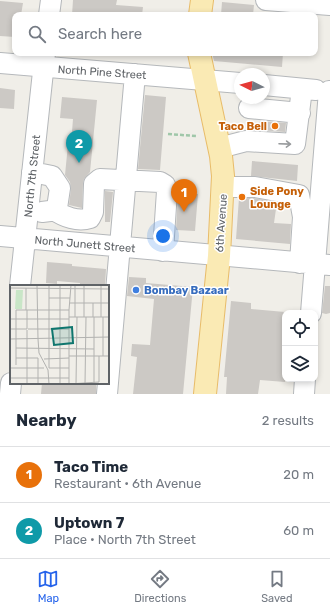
<!DOCTYPE html>
<html lang="en">
<head>
<meta charset="utf-8">
<style>
	body { margin:0; font-family:Rubik,sans-serif; background:#f2f2f3; color:#1f2937 }
	.controls { position:absolute; right:12px; bottom:12px; display:grid; overflow:hidden; border-radius:8px; box-shadow:0 2px 6px #0003 }
	.controls button { width:36px; height:36px; display:grid; place-items:center; padding:0; border:0; border-bottom:1px solid #e0e1e3; background:#fff; color:#1f2937; font:20px sans-serif }
	.compass { position:absolute; left:234px; top:68px; width:36px; height:36px; border-radius:50%; background:#fff; box-shadow:0 2px 6px #0003; rotate:275deg }
	.you { position:absolute; left:163px; top:236px; width:14px; height:14px; margin:-10px; border:3px solid #fff; border-radius:50%; background:#1a73e8; box-shadow:0 0 0 6px #1a73e833 }
	.badge { display:grid; place-items:center; width:26px; height:26px; border-radius:50%; background:#2563eb; color:#fff; font-size:13px; font-weight:700 }
	.pin { position:absolute; translate:-50% -33px; filter:drop-shadow(0 1px 2px #0008) }
	.pin::after { content:''; position:absolute; top:21px; width:14px; height:12px; background:inherit; clip-path:polygon(0 0,100% 0,50% 100%) }
	.list { margin:0; padding:0; list-style:none }
	h2 { display:flex; justify-content:space-between; align-items:center; height:52px; margin:0; padding:0 16px; font-size:17px }
	h2 small { font-size:13px; font-weight:400; color:#747a83 }
	.list li { display:grid; grid-template-columns:26px 1fr auto; gap:12px; align-items:center; box-sizing:border-box; height:56px; padding:0 16px; border-top:1px solid #e0e1e3 }
	.list b { display:block; font-size:15px; white-space:nowrap }
	.list p { margin:0; font-size:13px; white-space:nowrap; color:#747a83 }
	.list em { font-size:13px; font-style:normal; color:#747a83 }
	.icon { flex:none; width:22px; height:22px; fill:none; stroke:currentColor; stroke-width:2; stroke-linecap:round; stroke-linejoin:round }
	.map { position:relative; flex:none; width:330px; height:394px; overflow:hidden }
	.search { position:absolute; background:#fff; box-shadow:0 2px 6px #0003; left:12px; right:12px; top:12px; height:44px; display:flex; align-items:center; gap:10px; box-sizing:border-box; padding:0 14px; border-radius:8px; color:#747a83; font-size:15px }
	.sheet { height:164px; background:#fff }
	nav { display:flex; justify-content:space-around; align-items:center; box-sizing:border-box; height:56px; border-top:1px solid #e0e1e3; background:#fff; font-size:11px; color:#747a83 }
	nav a { display:grid; justify-items:center; gap:2px }
	nav .on { color:#2563eb }
	.map>svg:first-child { display:block }
	.building { fill:#ccc9c5 }
	.lines { fill:none; stroke-linecap:round; stroke-linejoin:round }
	.minor-casing { stroke:#b5b8bb; stroke-width:22 }
	.major-casing { stroke:#e8bc69; stroke-width:24 }
	.path { stroke:#a0c7a9; stroke-width:2.5; stroke-dasharray:4 2; stroke-linecap:butt }
	.minor { stroke:#fff; stroke-width:20 }
	.major { stroke:#faeab4; stroke-width:22 }
	.oneway { stroke:#979a9c }
	.food-dot { fill:#e8710a; stroke:#fff; stroke-width:1.5 }
	.shop-dot { fill:#3f7fe0; stroke:#fff; stroke-width:1.5 }
	.labels { text-anchor:middle; stroke-width:3; stroke-linejoin:round; paint-order:stroke }
	.street-label { font-size:11px; fill:#5f6367; stroke:#fff }
	.food-label { font-size:11px; font-weight:bold; fill:#c56008; stroke:#fff; text-anchor:end }
	.shop-label { font-size:11px; font-weight:bold; fill:#366cbe; stroke:#fff; text-anchor:start }
	.inset-road { fill:none; stroke:#b2b2b0; stroke-width:1 }
	.view { fill:#0f766e; fill-opacity:0.15; stroke:#0f766e; stroke-width:2 }
	.inset-edge { fill:none; stroke:#5f6367; stroke-width:2 }
</style>
</head>
<body>
<div class="map">
<svg width="330" height="394" viewBox="0 0 330 394">
	<rect width="100%" height="100%" fill="#f0eee8"/>
	<path class="building" d="M 73,0 L 117,0 L 116,5 L 143,7 L 142,15 L 72,15 Z
		M 0,1 L 23,3 L 21,15 L 15,15 L 15,37 L 0,36 Z
		M 222,2 L 254,5 L 253,15 L 221,15 Z
		M 212,53 L 283,53 L 282,67 L 214,61 Z
		M 0,88 L 15,90 L 14,109 L 0,108 Z
		M 145,95 L 166,97 L 160,170 L 138,169 Z
		M 62,97 L 97,100 L 90,172 L 84,179 L 83,183 L 82,208 L 69,205 L 71,189 L 70,182 L 65,175 L 68,144 L 71,144 L 73,119 L 60,118 Z
		M 260,121 L 286,123 L 285,132 L 259,130 Z
		M 252,161 L 298,165 L 297,181 L 251,176 Z
		M 105,191 L 113,192 L 110,222 L 105,222 Z
		M 178,192 L 198,194 L 195,231 L 176,230 Z
		M 239,198 L 254,198 L 270,201 L 270,208 L 276,209 L 274,223 L 291,224 L 290,244 L 236,239 Z
		M 47,262 L 72,264 L 72,266 L 106,269 L 105,286 L 80,286 L 80,283 L 57,281 L 57,284 L 46,283 Z
		M 129,277 L 146,278 L 146,283 L 193,287 L 183,394 L 133,394 L 137,357 L 131,356 L 132,344 L 150,345 L 154,299 L 127,296 Z
		M 325,286 L 330,286 L 330,313 L 326,314 L 322,313 Z
		M 231,301 L 251,303 L 251,309 L 285,312 L 285,382 L 260,380 L 258,394 L 226,394 L 227,377 L 224,377 Z
		M 42,383 L 96,383 L 96,394 L 41,394 Z"/>
	<g class="lines">
		<defs>
			<path id="minor" d="M 266,0 L 330,5
				M 49,15 L 51,0
				M 0,63 L 240,83
				M 264,85 L 316,90
				M 249,108 L 300,113
				M 219,148 L 246,141 L 295,144 L 302,89
				M 32,172 L 52,176 L 60,188 L 57,208 L 50,211 L 42,212
				M 223,187 L 255,187 L 299,195 L 303,217 L 300,263
				M 54,210 C 64,217 78,222 90,218 L 93,212 L 94,184 L 100,179 L 160,182 L 165,185 L 167,191 L 163,251
				M 0,236 L 330,265
				M 20,286 L 45,53
				M 311,313 L 329,91
				M 10,394 L 11,383
				M 107,394 L 135,74
				M 304,394 L 305,379"/>
			<path id="major" d="M 200,15 L 202,0
				M 199,53 L 221,156 L 223,176 L 219,256 L 205,394"/>
		</defs>
		<use href="#minor" class="minor-casing"/>
		<use href="#major" class="major-casing"/>
		<path class="path" d="M 168,134 L 196,136"/>
		<use href="#minor" class="minor"/>
		<use href="#major" class="major"/>
	</g>
	<defs><path id="oneway-shaft" d="M-6 0H5M1.5-3L5.5 0L1.5 3" fill="none" stroke-width="1.6" stroke-linecap="round" stroke-linejoin="round"/></defs>
	<use class="oneway" href="#oneway-shaft" transform="translate(285 144) rotate(2)"/>
	<g class="food-dot">
		<circle cx="275" cy="126" r="4"/>
		<circle cx="242" cy="197" r="4"/>
	</g>
	<circle class="shop-dot" cx="136" cy="290" r="4"/>
	<g class="labels">
		<g class="street-label">
			<text transform="translate(102 72) rotate(4)" y="4">North Pine Street</text>
			<text transform="translate(32 176) rotate(-84)" y="4">North 7th Street</text>
			<text transform="translate(221 223) rotate(-86)" y="4">6th Avenue</text>
			<text transform="translate(85 244) rotate(5)" y="4">North Junett Street</text>
		</g>
		<g class="food-label">
			<text x="267" y="130">Taco Bell</text>
			<text x="250" y="195" text-anchor="start">Side Pony<tspan x="250" dy="13">Lounge</tspan></text>
		</g>
		<g class="shop-label">
			<text x="144" y="294">Bombay Bazaar</text>
		</g>
	</g>
	<g transform="translate(10 285)">
		<rect width="99" height="99" fill="#f0eee8"/>
		<path d="M 6,5 L 13,5 L 12,24 L 5,24 Z" fill="#c9e6c7"/>
		<path class="inset-road" d="M 27,0 L 28,54M 39,0 L 39,83 L 59,83M 65,0 L 65,32M 74,0 L 74,32M 91,0 L 91,32M 0,3 L 99,4M 16,3 L 16,25M 39,13 L 60,13M 60,18 L 99,18M 83,18 L 83,32M 59,25 L 59,99M 59,32 L 99,32M 93,32 L 93,71M 99,32 L 99,83M 0,34 L 59,34M 0,44 L 17,44M 17,44 L 17,25M 18,44 L 59,44M 0,54 L 99,52M 28,54 L 29,68 L 38,85 L 39,99M 6,63 L 84,64M 59,71 L 99,71M 89,71 L 89,97M 6,73 L 28,73 L 28,99M 34,74 L 59,73M 6,80 L 6,25 L 59,25 L 61,0M 0,83 L 34,83M 0,93 L 59,93M 17,99 L 17,45M 50,99 L 50,0M 59,99 L 89,97M 66,99 L 67,32M 75,99 L 76,32M 84,99 L 84,32"/>
		<path class="view" d="M 62,42 L 63,58 L 44,60 L 42,44 Z"/>
		<rect width="99" height="99" class="inset-edge"/>
	</g>
</svg>
<div class="controls">
<button><svg class="icon" aria-label="locate" viewBox="0 0 24 24"><circle cx="12" cy="12" r="6"/><path d="M12 2v4M12 18v4M2 12h4M18 12h4"/></svg></button>
<button><svg class="icon" aria-label="layers" viewBox="0 0 24 24"><path d="M12 4l9 5-9 5-9-5zM3 14l9 5 9-5"/></svg></button>
</div>
<svg class="compass" viewBox="-18 -18 36 36"><path d="M0-13l5 13h-10z" fill="#e53935"/><path d="M0 13l5-13h-10z" fill="#747a83"/></svg>
<div class="you"></div>
<div class="pin badge" style="left:184px;top:212px;background:#e8710a">1</div>
<div class="pin badge" style="left:79px;top:163px;background:#0f9aa8">2</div>
<div class="search"><svg class="icon" aria-label="search" viewBox="0 0 24 24"><circle cx="10" cy="10" r="6"/><path d="M15 15l6 6"/></svg>Search here</div>
</div>
<section class="sheet">
<h2>Nearby<small>2 results</small></h2>
<ul class="list">
<li><span class="badge" style="background:#e8710a">1</span><div><b>Taco Time</b><p>Restaurant · 6th Avenue</p></div><em>20 m</em></li>
<li><span class="badge" style="background:#0f9aa8">2</span><div><b>Uptown 7</b><p>Place · North 7th Street</p></div><em>60 m</em></li>
</ul>
</section>
<nav>
<a class="on"><svg class="icon" aria-label="map" viewBox="0 0 24 24"><path d="M3 6l6-2 6 2 6-2v14l-6 2-6-2-6 2zM9 4v14M15 6v14"/></svg>Map</a>
<a><svg class="icon" aria-label="directions" viewBox="0 0 24 24"><path d="M12 3l9 9-9 9-9-9zM9 14v-3h6M13 9l2 2-2 2"/></svg>Directions</a>
<a><svg class="icon" aria-label="saved" viewBox="0 0 24 24"><path d="M7 4h10v16l-5-4-5 4z"/></svg>Saved</a>
</nav>
</body>
</html>
